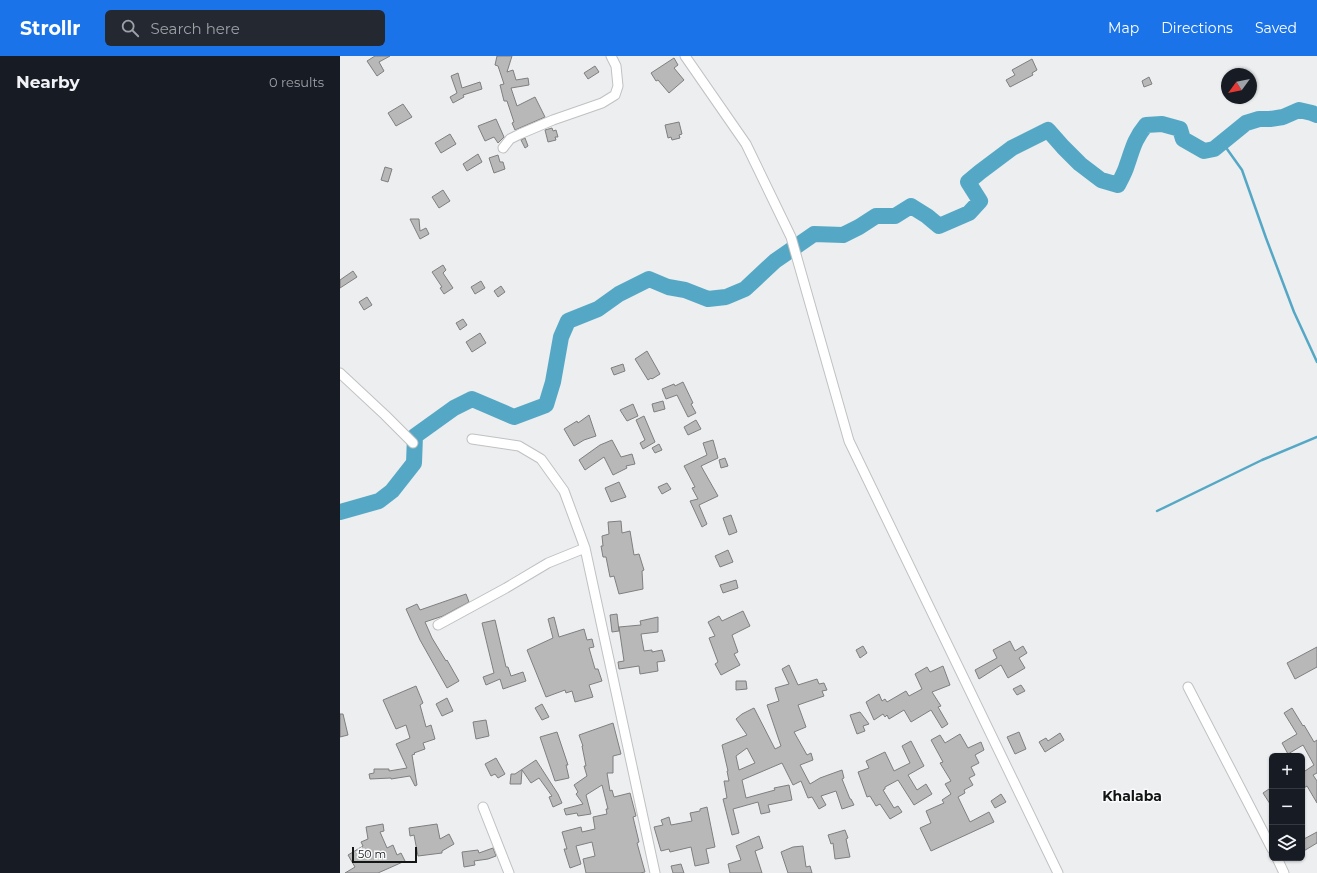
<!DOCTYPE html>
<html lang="en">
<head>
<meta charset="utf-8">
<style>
	body { margin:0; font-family:Montserrat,sans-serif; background:#242831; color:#f1f3f6 }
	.controls { position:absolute; right:12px; bottom:12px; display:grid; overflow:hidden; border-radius:6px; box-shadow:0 1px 3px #0004 }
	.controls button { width:36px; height:36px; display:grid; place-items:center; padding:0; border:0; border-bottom:1px solid #363941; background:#171b24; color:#f1f3f6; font:20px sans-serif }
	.compass { position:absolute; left:881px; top:12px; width:36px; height:36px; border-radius:50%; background:#171b24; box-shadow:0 1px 3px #0004; rotate:237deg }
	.scale { position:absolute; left:12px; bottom:10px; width:65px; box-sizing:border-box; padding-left:4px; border:2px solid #141515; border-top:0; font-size:11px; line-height:14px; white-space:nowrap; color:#141515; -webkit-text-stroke:3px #fafbfc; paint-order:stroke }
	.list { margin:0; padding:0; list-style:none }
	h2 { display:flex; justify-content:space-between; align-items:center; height:52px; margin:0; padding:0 16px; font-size:17px }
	h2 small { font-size:13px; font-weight:400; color:#9ea1a6 }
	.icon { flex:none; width:22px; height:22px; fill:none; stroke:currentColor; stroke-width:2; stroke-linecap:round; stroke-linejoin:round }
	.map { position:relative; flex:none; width:977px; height:817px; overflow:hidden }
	header { display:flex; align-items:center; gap:24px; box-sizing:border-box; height:56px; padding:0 20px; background:#1a73e8; color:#fff }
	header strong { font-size:19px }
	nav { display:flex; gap:22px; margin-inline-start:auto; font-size:14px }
	.search { width:280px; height:36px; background:#242831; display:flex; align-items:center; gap:10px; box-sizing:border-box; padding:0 14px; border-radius:6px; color:#9ea1a6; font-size:15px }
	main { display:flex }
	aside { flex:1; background:#171b24 }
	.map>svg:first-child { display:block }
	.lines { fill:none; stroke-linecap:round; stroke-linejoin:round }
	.stream { stroke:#55a8c5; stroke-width:2.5 }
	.river { stroke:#55a8c5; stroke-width:16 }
	.building { fill:#b8b8b9; stroke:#7f7f80; fill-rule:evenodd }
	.street-casing { stroke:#bfc1c2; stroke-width:11 }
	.street { stroke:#fff; stroke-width:9 }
	.labels { text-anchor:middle; stroke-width:3; stroke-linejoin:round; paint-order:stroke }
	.quarter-label { font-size:14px; font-weight:bold; fill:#141515; stroke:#fafbfc }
</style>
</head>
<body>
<header>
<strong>Strollr</strong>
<div class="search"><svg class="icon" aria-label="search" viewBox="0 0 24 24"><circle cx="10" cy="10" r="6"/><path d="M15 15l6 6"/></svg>Search here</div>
<nav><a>Map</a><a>Directions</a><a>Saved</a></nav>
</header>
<main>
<aside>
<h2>Nearby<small>0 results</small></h2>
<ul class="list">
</ul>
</aside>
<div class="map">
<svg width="977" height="817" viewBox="0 0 977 817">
	<rect width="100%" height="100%" fill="#eceeef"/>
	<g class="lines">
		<path class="stream" d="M 882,86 L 902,114 L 926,182 L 954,256 L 977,306
			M 817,455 L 922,404 L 977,381"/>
		<path class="river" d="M 0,456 L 39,445 L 52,435 L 74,407 L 75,380 L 114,352 L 132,343 L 174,361 L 206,349 L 213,326 L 221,281 L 228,265 L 258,253 L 279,238 L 309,223 L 328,231 L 345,234 L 368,243 L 386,241 L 405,233 L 435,205 L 474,178 L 503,179 L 519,171 L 536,160 L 555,160 L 571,150 L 587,160 L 599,170 L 629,157 L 640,145 L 628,126 L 640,116 L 672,92 L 708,74 L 723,91 L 740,108 L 761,124 L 778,129 C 781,123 785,116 787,109 C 793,92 794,84 806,69 L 822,68 L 840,73 L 843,83 L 864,95 L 874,93 L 906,67 L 919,63 L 930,63 L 943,61 L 959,54 L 972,57 L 977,59"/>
	</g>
	<path class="building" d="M 35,0 L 50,0 L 39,6 L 44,15 L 37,20 L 27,5 Z
		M 157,0 L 172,0 L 167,16 L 173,14 L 176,24 L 188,22 L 189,29 L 171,32 L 177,50 L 195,41 L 205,61 L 175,74 L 172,67 L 174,66 L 167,45 L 164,45 L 160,29 L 164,28 L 158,10 L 155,9 Z
		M 334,2 L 338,9 L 334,12 L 344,24 L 329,37 L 318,24 L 316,25 L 311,17 Z
		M 692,3 L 697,14 L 692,17 L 693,19 L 670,31 L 666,24 L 675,19 L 672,14 Z
		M 255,10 L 259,16 L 248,23 L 244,17 Z
		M 118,17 L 122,32 L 140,26 L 142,33 L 123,39 L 124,41 L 113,47 L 110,41 L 117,37 L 111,20 Z
		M 809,21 L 812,28 L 804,31 L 802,25 Z
		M 63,48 L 72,61 L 56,70 L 48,57 Z
		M 156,63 L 164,81 L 158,87 L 154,81 L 145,85 L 138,70 Z
		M 339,66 L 342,78 L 339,79 L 340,82 L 332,84 L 331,81 L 328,82 L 325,69 Z
		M 212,72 L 213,75 L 216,74 L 218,81 L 215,81 L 216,84 L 208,86 L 205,74 Z
		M 110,78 L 116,88 L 101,97 L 95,87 Z
		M 185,82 L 188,90 L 185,92 L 181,84 Z
		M 138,98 L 142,106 L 127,115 L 123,108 Z
		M 158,99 L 160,106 L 163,106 L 165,113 L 154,117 L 149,102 Z
		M 45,111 L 52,113 L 48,126 L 41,124 Z
		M 103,134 L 110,145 L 99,152 L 92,141 Z
		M 70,163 L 79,163 L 80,175 L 86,172 L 89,178 L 80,183 Z
		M 103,209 L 106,214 L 103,217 L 113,232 L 104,238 L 100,232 L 102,231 L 92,216 Z
		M 13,215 L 17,221 L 0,232 L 0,224 Z
		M 141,225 L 145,232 L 135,238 L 131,231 Z
		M 161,230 L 165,236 L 158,241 L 154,235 Z
		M 27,241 L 32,249 L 24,254 L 19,246 Z
		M 123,263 L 127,269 L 120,274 L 116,267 Z
		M 140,277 L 146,287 L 132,296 L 126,286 Z
		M 307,295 L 320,318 L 312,323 L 311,322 L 308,324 L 295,303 Z
		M 283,308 L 285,315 L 274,319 L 271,312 Z
		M 343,326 L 353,347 L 351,348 L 356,357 L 348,361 L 337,339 L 326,343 L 322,333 L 334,328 L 335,330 Z
		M 323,345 L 325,353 L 314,356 L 312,348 Z
		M 293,348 L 298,360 L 287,365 L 280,354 Z
		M 249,359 L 256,380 L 244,384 L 234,390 L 224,373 L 237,365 L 238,367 Z
		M 304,360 L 315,386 L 303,393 L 300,387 L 305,384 L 296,364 Z
		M 356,364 L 361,373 L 348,379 L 344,371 Z
		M 272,384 L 281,401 L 292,398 L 295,408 L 286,410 L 287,412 L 273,419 L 264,401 L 245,414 L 239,404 L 260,389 Z
		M 373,384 L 378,402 L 361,410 L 378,440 L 359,449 L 367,468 L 362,471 L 350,445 L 358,443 L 352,432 L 355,431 L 344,410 L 367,399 L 363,387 Z
		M 319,388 L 322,394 L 315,397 L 312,392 Z
		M 385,402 L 388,410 L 381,412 L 379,404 Z
		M 279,426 L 286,441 L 271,446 L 265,432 Z
		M 327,427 L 331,433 L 322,438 L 318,431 Z
		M 391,459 L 397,476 L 389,479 L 383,462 Z
		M 281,465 L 282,477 L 290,475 L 294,499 L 299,498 L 304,514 L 302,515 L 303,533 L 279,538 L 274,520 L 270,521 L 266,501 L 263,501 L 261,490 L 263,490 L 262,480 L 269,478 L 268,466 Z
		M 388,494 L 393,506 L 380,511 L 375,500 Z
		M 396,524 L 398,532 L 383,537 L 380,529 Z
		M 126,538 L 129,546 L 103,560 L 85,566 L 92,582 L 106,605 L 107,604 L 119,625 L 107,632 L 80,584 L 66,553 L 77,548 L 80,554 Z
		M 403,555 L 410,570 L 392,579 L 398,596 L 394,598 L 400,609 L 381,619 L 375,608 L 378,606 L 369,582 L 375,580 L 368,566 L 379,560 L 382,565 Z
		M 277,558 L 279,575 L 272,576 L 270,559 Z
		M 214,561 L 219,581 L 244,573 L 247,584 L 252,583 L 254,591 L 249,592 L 255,613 L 258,613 L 262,625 L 249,629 L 253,641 L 235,646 L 232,635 L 226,637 L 225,634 L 206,641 L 187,594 L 213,582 L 208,563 Z
		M 318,561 L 318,576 L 301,578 L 304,595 L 312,594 L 312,596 L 322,594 L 325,605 L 317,606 L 318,615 L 300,618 L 299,610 L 279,613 L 278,606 L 284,605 L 279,571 L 301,569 L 300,565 Z
		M 155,564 L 166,611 L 168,611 L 171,620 L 183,616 L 186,625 L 163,633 L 160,623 L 146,629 L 143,621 L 154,617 L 142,567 Z
		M 670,585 L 675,595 L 683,590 L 687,597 L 679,602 L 685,612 L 668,622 L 661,609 L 639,623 L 635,614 L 657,602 L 653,594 Z
		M 523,590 L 527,597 L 520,602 L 516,594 Z
		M 977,591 L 977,611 L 955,623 L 947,607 Z
		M 449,609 L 458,629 L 477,623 L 479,628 L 484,627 L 487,634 L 482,635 L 484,640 L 458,649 L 466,671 L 454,676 L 467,699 L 471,697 L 473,704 L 460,709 L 470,728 L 480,722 L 502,714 L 504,722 L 502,723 L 510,743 L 511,743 L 514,749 L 502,753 L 496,735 L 481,740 L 486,749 L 479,753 L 472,741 L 468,742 L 461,725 L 453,729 L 442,707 L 402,724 L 406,742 L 435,734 L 434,732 L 449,729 L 452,744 L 428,749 L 430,756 L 421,758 L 418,746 L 393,753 L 399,777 L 392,779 L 383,743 L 387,742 L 384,725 L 389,725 L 387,715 L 388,715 L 382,689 L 407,679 L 396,663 L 402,658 L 414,652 L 435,693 L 441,690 L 427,649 L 439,645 L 435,632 L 449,628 L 442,613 ZM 407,692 L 415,707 L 399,714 L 396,700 Z
		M 603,610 L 610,629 L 592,636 L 601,650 L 598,651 L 608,668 L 602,672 L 591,654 L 571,666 L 564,654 L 549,663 L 547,659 L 545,661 L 543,658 L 534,664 L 526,646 L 539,638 L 542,645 L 545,643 L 547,646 L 566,635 L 569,640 L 582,633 L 575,618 L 587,611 L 590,616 Z
		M 396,625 L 406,625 L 407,633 L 396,634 Z
		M 681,629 L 685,635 L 677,639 L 673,633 Z
		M 76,630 L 83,647 L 80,649 L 86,671 L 91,669 L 95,683 L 83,687 L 85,693 L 74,697 L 75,698 L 72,699 L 77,729 L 75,730 L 70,720 L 51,723 L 51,722 L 30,723 L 29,718 L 34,717 L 34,713 L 49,713 L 49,715 L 67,712 L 56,688 L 70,682 L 66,669 L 56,673 L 43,644 Z
		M 107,642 L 113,655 L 102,660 L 96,648 Z
		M 202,648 L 209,661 L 202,664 L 195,652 Z
		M 952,652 L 963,670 L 964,669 L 974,686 L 977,684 L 977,717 L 973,719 L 977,725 L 977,747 L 967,730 L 962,733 L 962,717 L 974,709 L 963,689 L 948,698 L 942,687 L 957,678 L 944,657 Z
		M 520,656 L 529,668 L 523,670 L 525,675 L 517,678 L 510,659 Z
		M 0,658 L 3,658 L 8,679 L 0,681 Z
		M 146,664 L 149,680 L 136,683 L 133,666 Z
		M 273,667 L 281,698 L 273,700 L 273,717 L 267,717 L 270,735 L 272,734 L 274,741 L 290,737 L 296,760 L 293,761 L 299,786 L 297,787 L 305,816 L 300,817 L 246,817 L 243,803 L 255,800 L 252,786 L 236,790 L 241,808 L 230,812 L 224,793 L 227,793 L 222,776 L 241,771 L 242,776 L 255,773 L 253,761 L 267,758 L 266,753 L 268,753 L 262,729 L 246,739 L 251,758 L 238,760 L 237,757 L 226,759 L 224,753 L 243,748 L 236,738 L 238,736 L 234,729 L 247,720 L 244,710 L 246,710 L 242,690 L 243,690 L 239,679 Z
		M 217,676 L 228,709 L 226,709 L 229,722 L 215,725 L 200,681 Z
		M 679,676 L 686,693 L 675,698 L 667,681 Z
		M 720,677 L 724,684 L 705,696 L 699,686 L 706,682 L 708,685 Z
		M 620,678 L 628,692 L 641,686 L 644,694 L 635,699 L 639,707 L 631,711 L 635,719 L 629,722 L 633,729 L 624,734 L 625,737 L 618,741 L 630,766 L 649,756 L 654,766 L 591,795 L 580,772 L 591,767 L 586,755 L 604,747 L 602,744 L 611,738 L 605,728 L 611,725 L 600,707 L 603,706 L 591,684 L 600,679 L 605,687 Z
		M 571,685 L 584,710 L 568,719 L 577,734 L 586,728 L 592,738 L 574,749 L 558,724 L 545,731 L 545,733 L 543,734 L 554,752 L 558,750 L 562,756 L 550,763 L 540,748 L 536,750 L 530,740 L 527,741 L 518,716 L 529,712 L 526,705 L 545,696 L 554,715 L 570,707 L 562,690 Z
		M 156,702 L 165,718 L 158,722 L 155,718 L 151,720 L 145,708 Z
		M 196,704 L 218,738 L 222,747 L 213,751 L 209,741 L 212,740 L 199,722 L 191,727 L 182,714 L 181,728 L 170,728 L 171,718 L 175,718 Z
		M 932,731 L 932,751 L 923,737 Z
		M 661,738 L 666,746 L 655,752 L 651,745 Z
		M 367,751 L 375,791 L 366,793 L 369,807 L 355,810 L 351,791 L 330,796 L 329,793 L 321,795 L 314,771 L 323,769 L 321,764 L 329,761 L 331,769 L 352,765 L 350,757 L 360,755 L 360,753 Z
		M 43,768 L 44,775 L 40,776 L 47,792 L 53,789 L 57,799 L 61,797 L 65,805 L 38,817 L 5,817 L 15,811 L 8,799 L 23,790 L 21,786 L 28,783 L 26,771 Z
		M 97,768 L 100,783 L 109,778 L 114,788 L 102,795 L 102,797 L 78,800 L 74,779 L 70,780 L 69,772 Z
		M 505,774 L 508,782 L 506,783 L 510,801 L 495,803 L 493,787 L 491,788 L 488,779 Z
		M 977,776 L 977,787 L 962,796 L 962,784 Z
		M 419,780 L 423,792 L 415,795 L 422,817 L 390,817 L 388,808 L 401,804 L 396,790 Z
		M 463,790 L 466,811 L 470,810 L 472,817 L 448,817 L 441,796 L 453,791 Z
		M 153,792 L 156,800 L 148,803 L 134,805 L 135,809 L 124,811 L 122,796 L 138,794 L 139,797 Z
		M 341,808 L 344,817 L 333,817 L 331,810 Z"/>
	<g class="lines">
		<defs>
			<path id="street" d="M 345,0 L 406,88 L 451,181 L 509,385 L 718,817
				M 163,92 L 170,83 L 180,78 L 213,64 L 262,47 L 275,39 L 278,30 L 276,10 L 271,0
				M 0,317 L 45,359 L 73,387
				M 132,383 L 179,390 L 201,403 L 224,435 L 245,492 L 315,817
				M 98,569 L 166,532 L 208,507 L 245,492
				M 848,631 L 932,793
				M 143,751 L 169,817
				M 937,802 L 944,817"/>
		</defs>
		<use href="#street" class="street-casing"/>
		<use href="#street" class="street"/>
	</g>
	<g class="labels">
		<g class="quarter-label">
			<text x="792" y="745">Khalaba</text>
		</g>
	</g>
</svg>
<div class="controls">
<button>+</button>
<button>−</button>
<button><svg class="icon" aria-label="layers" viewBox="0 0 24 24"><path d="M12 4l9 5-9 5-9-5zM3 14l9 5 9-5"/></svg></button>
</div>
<svg class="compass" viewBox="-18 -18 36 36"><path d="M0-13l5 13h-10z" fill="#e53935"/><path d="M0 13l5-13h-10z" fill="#9ea1a6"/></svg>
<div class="scale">50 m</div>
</div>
</main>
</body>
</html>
